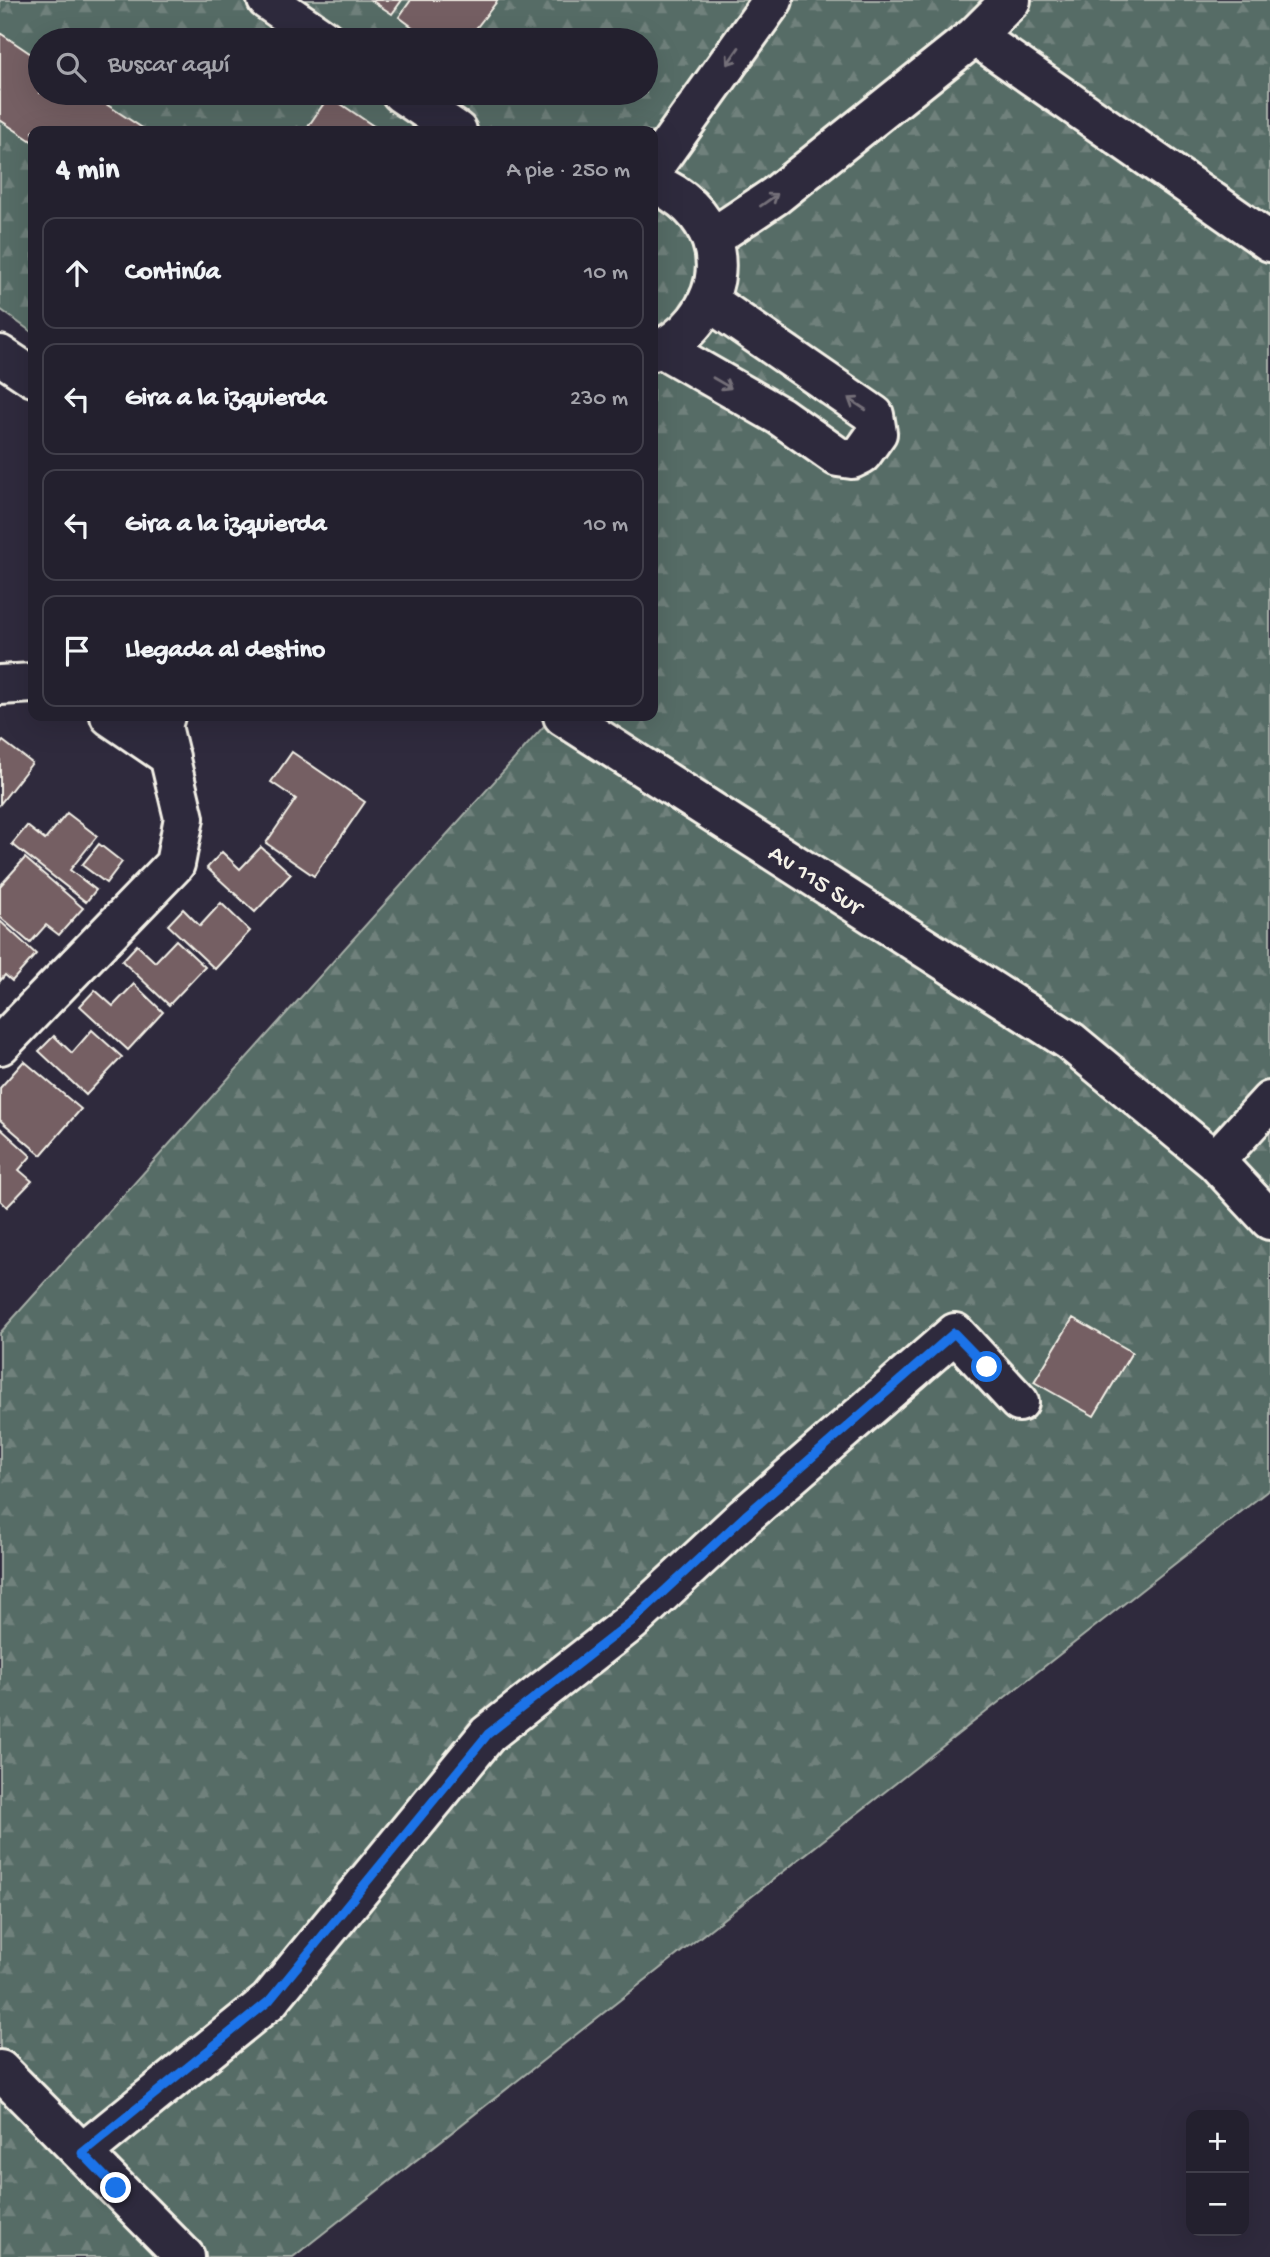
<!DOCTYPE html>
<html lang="es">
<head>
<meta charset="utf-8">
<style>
	body { margin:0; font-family:"Gochi Hand",sans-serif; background:#2f2d3a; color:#f1f3f6 }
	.controls { position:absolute; right:21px; bottom:21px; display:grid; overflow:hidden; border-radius:14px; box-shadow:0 7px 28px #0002 }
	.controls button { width:63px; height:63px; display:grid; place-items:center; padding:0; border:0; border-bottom:2px solid #403e4a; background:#23202e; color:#f1f3f6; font:35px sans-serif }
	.stop { position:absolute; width:21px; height:21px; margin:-16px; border:5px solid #1a73e8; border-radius:50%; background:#fff }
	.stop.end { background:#1a73e8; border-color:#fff; box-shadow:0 2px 7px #0008 }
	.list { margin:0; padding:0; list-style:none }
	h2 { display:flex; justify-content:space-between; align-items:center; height:91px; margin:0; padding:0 28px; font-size:30px }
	h2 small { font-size:23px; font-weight:400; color:#a3a3aa }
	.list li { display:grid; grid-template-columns:46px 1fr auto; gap:21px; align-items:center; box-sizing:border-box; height:112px; margin:0 14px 14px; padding:0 14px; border:2px solid #403e4a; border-radius:14px }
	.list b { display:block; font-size:26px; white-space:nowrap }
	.list em { font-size:23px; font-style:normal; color:#a3a3aa }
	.icon { flex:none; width:38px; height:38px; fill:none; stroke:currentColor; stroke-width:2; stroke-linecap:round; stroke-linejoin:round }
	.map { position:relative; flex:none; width:1270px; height:2257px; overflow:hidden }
	.search { position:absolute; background:#23202e; box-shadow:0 7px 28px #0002; left:28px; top:28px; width:630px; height:77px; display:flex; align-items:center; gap:18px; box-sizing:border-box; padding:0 24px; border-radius:38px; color:#a3a3aa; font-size:26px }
	.panel { position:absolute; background:#23202e; box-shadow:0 7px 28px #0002; left:28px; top:126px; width:630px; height:595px; border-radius:14px }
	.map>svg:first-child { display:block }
	.forest { fill:url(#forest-firs); stroke:#a6aea7; stroke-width:2; fill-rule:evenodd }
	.building { fill:#755e63; stroke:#f4f1e8; stroke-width:2 }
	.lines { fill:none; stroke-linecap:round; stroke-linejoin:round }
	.street-casing { stroke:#f4f1e8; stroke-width:44 }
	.street { stroke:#2f2a3d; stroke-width:38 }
	.oneway { stroke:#747079 }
	.route { stroke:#1a73e8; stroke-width:9 }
	.labels { text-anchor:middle; stroke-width:6; stroke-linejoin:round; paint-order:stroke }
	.street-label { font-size:26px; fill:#f4f1e8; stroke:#2f2a3d }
</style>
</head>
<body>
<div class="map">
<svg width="1270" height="2257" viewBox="0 0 1270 2257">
	<defs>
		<pattern id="forest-firs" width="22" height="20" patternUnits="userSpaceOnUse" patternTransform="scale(1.75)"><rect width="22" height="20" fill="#576c66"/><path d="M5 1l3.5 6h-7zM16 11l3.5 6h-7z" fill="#70817c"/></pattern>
	</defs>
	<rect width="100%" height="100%" fill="#2f2a3d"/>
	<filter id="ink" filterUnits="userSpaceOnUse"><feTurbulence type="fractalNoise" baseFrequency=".0143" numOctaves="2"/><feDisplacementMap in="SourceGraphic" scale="14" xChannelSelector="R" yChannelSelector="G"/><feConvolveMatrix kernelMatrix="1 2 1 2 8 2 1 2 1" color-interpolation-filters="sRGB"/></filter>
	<g filter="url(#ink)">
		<path class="forest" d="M 0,0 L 1270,0 L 1270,1489 L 293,2257 L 0,2257 L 0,1333 L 553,716 L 653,716 L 653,131 L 33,131 L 33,333 L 0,309 ZM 40,40 L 646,40 L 646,93 L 40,93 Z"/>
		<path class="building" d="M 371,0 L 402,0 L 392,14 Z
			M 411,0 L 498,0 L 467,40 L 430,40 L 399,17 Z
			M 0,33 L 40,60 L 40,93 L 89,93 L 147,131 L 33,131 L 33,142 L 0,120 Z
			M 329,96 L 375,127 L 372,131 L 305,131 Z
			M 3,741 L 32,763 L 0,804 L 0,745 Z
			M 292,752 L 365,802 L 314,876 L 266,843 L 296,799 L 271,782 Z
			M 67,813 L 97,836 L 70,870 L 96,890 L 86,902 L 12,844 L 27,826 L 45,840 Z
			M 99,844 L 122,862 L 106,883 L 82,865 Z
			M 261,847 L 291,874 L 255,912 L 207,868 L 222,852 L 240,869 Z
			M 25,858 L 83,908 L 59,935 L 46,925 L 30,943 L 0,917 L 0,886 Z
			M 221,903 L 250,931 L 215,969 L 168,925 L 183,909 L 200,926 Z
			M 0,921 L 36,954 L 12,981 L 5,975 L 0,981 Z
			M 176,940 L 205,967 L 169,1005 L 122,961 L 137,945 L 155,962 Z
			M 134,984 L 163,1012 L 128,1050 L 80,1006 L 95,990 L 113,1006 Z
			M 92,1030 L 122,1057 L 86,1095 L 39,1051 L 54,1036 L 72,1053 Z
			M 24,1061 L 81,1109 L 41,1155 L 0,1120 L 0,1088 Z
			M 0,1128 L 31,1156 L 19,1170 L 32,1181 L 7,1207 L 0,1200 Z
			M 1073,1318 L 1132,1352 L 1094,1416 L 1034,1382 Z"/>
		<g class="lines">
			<defs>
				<path id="street" d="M 267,0 L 325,40
					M 975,36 L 1270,242
					M 401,93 L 457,131
					M 653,168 L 773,0
					M 653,183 C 712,207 736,267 696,320 C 685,334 669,347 653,351
					M 712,238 L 775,196 L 975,36 L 1011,0
					M 663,349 L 780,416 L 838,457 L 852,459 L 862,454 L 877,433 L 874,415 L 710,302
					M 0,355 L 33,377
					M 0,685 L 33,683
					M 110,716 L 170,757
					M 563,716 L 1070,1041 L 1215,1161 L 1270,1220
					M 0,1045 L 175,864 L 184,818 L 162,726 L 165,716
					M 1215,1161 L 1270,1101
					M 0,2070 L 185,2257
					M 82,2153 L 269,2001 L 488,1734 L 631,1622 L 745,1516 L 955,1333 L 1019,1402"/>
			</defs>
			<use href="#street" class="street-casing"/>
			<use href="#street" class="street"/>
		</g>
		<defs><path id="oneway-shaft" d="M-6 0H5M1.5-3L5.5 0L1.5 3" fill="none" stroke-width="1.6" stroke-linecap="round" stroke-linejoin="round" transform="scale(1.75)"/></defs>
		<g class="oneway">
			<use href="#oneway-shaft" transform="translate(733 56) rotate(125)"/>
			<use href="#oneway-shaft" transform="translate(769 200) rotate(-35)"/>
			<use href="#oneway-shaft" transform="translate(722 383) rotate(30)"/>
			<use href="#oneway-shaft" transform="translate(857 404) rotate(-147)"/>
		</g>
	</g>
	<g class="lines" filter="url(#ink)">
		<path class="route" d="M 116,2188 L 82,2153 L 269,2001 L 488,1734 L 631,1622 L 745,1516 L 954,1333 L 987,1367"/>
	</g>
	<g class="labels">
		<g class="street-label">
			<text transform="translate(817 878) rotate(33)" y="9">Av 115 Sur</text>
		</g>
	</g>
</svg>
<div class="controls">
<button>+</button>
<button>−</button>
</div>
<div class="stop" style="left:987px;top:1367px"></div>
<div class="stop end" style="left:116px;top:2188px"></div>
<div class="search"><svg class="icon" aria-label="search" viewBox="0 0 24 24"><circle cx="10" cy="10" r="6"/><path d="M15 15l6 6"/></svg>Buscar aquí</div>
<section class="panel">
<h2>4 min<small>A pie · 250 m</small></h2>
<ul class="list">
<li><svg class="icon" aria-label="ahead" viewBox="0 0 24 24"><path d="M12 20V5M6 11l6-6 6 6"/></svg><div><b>Continúa</b></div><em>10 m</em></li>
<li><svg class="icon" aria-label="left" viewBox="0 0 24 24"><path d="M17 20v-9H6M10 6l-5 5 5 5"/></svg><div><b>Gira a la izquierda</b></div><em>230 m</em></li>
<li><svg class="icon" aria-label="left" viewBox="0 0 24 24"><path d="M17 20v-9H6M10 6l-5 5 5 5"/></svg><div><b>Gira a la izquierda</b></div><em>10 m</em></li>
<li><svg class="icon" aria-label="arrive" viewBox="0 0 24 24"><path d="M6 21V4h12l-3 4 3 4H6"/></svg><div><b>Llegada al destino</b></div></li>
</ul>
</section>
</div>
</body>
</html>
